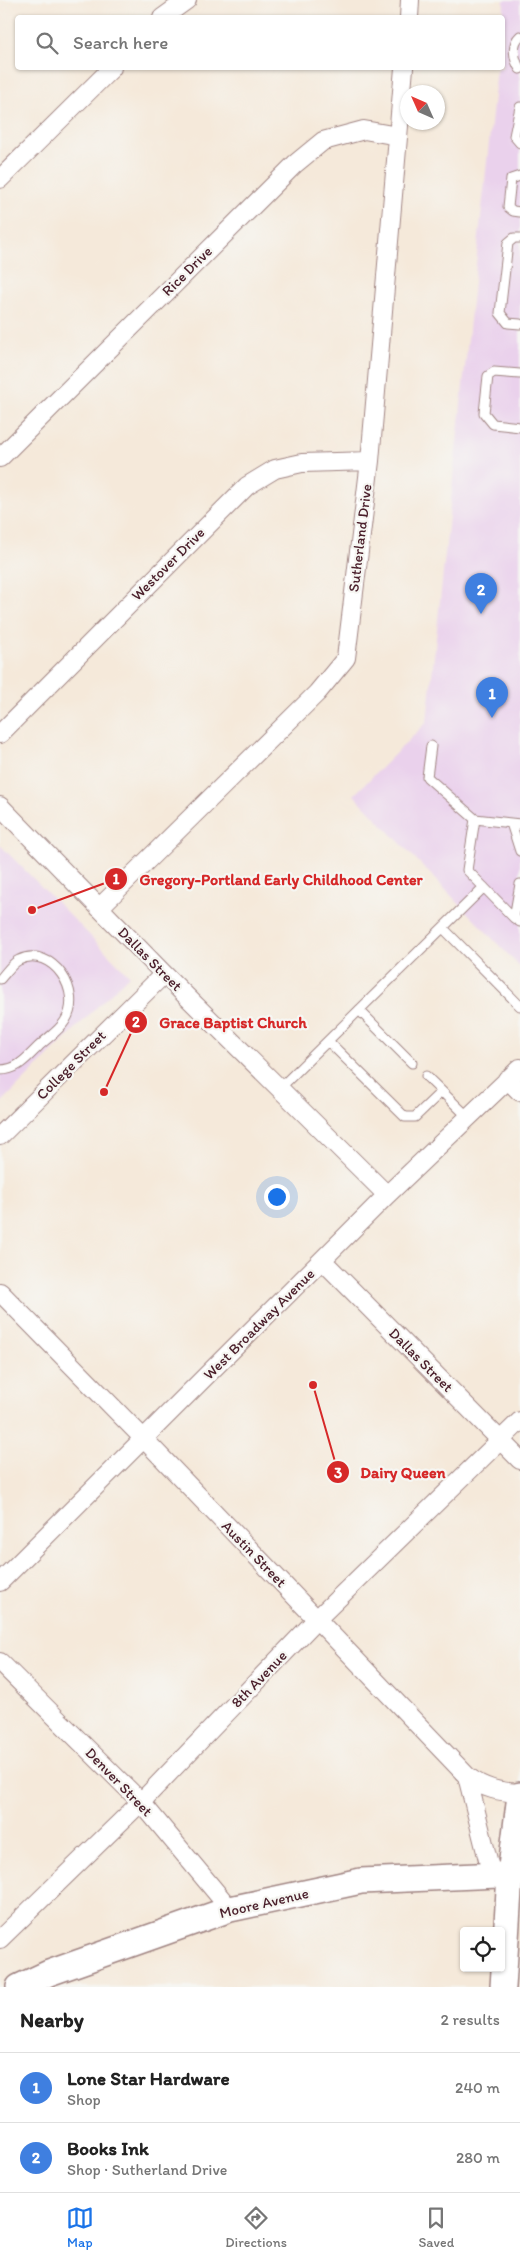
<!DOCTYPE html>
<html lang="en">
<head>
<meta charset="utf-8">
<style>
	body { margin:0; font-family:Itim,sans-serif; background:#f6f6f6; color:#222 }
	.controls { position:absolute; right:15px; bottom:15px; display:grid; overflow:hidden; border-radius:5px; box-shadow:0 1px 4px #0004 }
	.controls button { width:45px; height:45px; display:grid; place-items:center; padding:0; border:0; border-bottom:1px solid #e0e0e0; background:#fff; color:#222; font:25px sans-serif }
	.compass { position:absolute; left:400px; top:85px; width:45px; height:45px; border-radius:50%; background:#fff; box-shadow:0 1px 4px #0004; rotate:315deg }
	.you { position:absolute; left:276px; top:1196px; width:18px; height:18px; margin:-12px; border:4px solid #fff; border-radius:50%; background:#1a73e8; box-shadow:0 0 0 8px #1a73e833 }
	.badge { display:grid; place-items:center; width:32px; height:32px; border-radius:50%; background:#1a73e8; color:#fff; font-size:16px; font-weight:700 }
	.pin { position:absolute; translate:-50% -41px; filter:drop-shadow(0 1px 2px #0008) }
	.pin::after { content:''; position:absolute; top:26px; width:18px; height:15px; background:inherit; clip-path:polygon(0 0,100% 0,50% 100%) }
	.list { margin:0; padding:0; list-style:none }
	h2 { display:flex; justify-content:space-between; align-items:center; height:65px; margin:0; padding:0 20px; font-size:21px }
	h2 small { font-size:16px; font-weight:400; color:#767676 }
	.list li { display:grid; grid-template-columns:32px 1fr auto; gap:15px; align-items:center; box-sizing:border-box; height:70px; padding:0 20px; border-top:1px solid #e0e0e0 }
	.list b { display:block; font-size:19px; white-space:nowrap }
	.list p { margin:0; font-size:16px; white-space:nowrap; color:#767676 }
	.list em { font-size:16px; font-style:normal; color:#767676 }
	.icon { flex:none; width:28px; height:28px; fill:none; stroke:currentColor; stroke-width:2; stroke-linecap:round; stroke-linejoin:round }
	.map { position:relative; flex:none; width:520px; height:1987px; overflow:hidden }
	.search { position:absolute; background:#fff; box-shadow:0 1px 4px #0004; left:15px; right:15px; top:15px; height:55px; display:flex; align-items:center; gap:12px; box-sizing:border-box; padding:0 18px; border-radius:5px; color:#767676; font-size:19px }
	.sheet { height:205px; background:#fff }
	nav { display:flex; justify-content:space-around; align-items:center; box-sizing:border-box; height:70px; border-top:1px solid #e0e0e0; background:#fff; font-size:14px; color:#767676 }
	nav a { display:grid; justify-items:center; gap:2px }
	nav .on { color:#1a73e8 }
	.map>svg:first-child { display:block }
	.built { fill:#ead1ec }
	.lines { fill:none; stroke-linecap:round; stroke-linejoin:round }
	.service-casing { stroke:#a08482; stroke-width:11 }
	.minor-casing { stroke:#a08482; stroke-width:20 }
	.secondary-casing { stroke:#a08482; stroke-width:28 }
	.service { stroke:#fff; stroke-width:9 }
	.minor { stroke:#fff; stroke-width:18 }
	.secondary { stroke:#fff; stroke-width:25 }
	.labels { text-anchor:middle; stroke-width:4.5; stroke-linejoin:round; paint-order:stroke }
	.street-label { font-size:15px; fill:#4a1f2b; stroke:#f6f6f2 }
	.leader { fill:none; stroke:#d62828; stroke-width:2 }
	.callout-dot { fill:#d62828; stroke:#f6f6f2; stroke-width:2 }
	.mark-label { font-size:15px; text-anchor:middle; font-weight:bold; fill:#fff }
	.callout-label { font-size:16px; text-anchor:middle; font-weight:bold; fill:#d62828; stroke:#f6f6f2; stroke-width:4.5; stroke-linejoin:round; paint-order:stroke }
</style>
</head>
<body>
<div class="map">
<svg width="520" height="1987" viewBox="0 0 520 1987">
	<rect width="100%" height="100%" fill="#f6f6f2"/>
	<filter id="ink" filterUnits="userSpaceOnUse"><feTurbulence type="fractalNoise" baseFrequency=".02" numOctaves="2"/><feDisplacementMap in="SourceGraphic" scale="10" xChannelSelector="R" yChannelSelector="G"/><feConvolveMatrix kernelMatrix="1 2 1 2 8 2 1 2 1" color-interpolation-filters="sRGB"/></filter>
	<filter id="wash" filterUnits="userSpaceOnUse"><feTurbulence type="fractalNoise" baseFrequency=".0096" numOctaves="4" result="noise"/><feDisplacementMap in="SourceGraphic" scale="20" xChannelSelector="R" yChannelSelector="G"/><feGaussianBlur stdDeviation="1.12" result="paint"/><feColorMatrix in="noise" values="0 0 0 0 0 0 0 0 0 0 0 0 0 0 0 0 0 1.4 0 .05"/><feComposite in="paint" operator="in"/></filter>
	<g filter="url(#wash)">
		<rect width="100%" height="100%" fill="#f5e9da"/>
		<path class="built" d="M 504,0 L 520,0 L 520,967 L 354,795 L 427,722 L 497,68 L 502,68 Z
			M 0,845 L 129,975 L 0,1104 Z"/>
	</g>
	<g filter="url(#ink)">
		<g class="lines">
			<defs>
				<path id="service" d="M 520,36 C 511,44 514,60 520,69
					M 520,107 L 514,136 L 520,143
					M 520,176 L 511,179 L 508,207 L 513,211 L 520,212
					M 520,238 L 514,238 L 508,243 L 500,313 L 508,323 L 520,324
					M 520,374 L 494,372 L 488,376 L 484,413 L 493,424 L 520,427
					M 431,746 L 427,777 L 475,819
					M 511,823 L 520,851
					M 520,824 L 475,819 L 467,870 L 514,918 L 520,922
					M 514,918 L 520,884
					M 443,928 L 520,1006
					M 0,979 C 6,973 12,963 19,960 C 52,944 84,993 65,1021 C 59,1031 46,1039 38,1047 C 26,1059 17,1070 0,1070
					M 359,1010 L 412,1063
					M 328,1041 L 405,1117 L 415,1117 L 441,1092
					M 426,1076 L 468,1117
					M 279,1089 L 484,887"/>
				<path id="minor" d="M 162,18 L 187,0
					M 409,18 L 410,0
					M 0,179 L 112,68
					M 0,458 L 295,164 L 323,141 L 364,130 L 398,136
					M 0,734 L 247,486 L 275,469 L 302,463 L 370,461
					M 0,806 L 164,974 L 387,1195
					M 99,908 L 317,693 L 346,658 L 370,461 L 404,68
					M 507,1079 L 520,1092
					M 0,1136 L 164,974
					M 322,1260 L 520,1460
					M 0,1292 L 144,1439 L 467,1776 C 484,1789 500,1792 520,1793
					M 0,1582 L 387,1195 L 520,1068
					M 0,1662 L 141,1802 L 230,1909
					M 467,1776 L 492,1876
					M 0,1939 L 141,1802 L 317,1619 L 520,1421"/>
				<path id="secondary" d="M 19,1987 L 49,1973 L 230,1909 L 361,1881 L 520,1874
					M 503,1987 L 510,1875 L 520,1795"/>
			</defs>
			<use href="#service" class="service-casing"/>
			<use href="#minor" class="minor-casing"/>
			<use href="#secondary" class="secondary-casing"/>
			<use href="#service" class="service"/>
			<use href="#minor" class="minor"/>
			<use href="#secondary" class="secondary"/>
		</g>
	</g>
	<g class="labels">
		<g class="street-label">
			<text transform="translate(187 271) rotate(-45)" y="5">Rice Drive</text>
			<text transform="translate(360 538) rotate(-83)" y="5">Sutherland Drive</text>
			<text transform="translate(168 564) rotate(-45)" y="5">Westover Drive</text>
			<text transform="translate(150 959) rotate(45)" y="5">Dallas Street</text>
			<text transform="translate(71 1065) rotate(-45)" y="5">College Street</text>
			<text transform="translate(259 1324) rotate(-45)" y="5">West Broadway Avenue</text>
			<text transform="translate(421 1360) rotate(45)" y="5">Dallas Street</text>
			<text transform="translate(254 1554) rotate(46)" y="5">Austin Street</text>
			<text transform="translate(259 1679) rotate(-46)" y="5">8th Avenue</text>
			<text transform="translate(119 1782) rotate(46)" y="5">Denver Street</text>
			<text transform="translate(264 1903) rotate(-13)" y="5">Moore Avenue</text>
		</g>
	</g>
	<path class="leader" d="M32 910L116 879M104 1092L136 1022M313 1385L338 1472"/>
	<g class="callout-dot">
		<circle cx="32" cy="910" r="5"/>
		<circle cx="104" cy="1092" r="5"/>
		<circle cx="313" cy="1385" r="5"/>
		<circle cx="116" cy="879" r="12"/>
		<circle cx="136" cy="1022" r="12"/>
		<circle cx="338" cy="1472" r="12"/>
	</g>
	<g class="mark-label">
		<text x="116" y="884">1</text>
		<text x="136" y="1027">2</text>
		<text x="338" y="1478">3</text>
	</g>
	<g class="callout-label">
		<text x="281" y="885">Gregory-Portland Early Childhood Center</text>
		<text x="233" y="1028">Grace Baptist Church</text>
		<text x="403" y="1478">Dairy Queen</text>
	</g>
</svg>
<div class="controls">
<button><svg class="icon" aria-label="locate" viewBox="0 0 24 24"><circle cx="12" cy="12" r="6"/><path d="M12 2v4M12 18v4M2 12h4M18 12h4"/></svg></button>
</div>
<svg class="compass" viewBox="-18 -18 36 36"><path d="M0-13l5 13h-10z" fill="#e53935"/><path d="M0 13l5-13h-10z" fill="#767676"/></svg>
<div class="you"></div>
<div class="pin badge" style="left:492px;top:718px;background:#3f7fe0">1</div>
<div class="pin badge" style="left:481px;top:614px;background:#3f7fe0">2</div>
<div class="search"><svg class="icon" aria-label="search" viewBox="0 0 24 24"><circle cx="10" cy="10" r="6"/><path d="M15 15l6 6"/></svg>Search here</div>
</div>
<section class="sheet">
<h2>Nearby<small>2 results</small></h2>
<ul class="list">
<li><span class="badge" style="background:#3f7fe0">1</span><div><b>Lone Star Hardware</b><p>Shop</p></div><em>240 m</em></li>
<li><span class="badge" style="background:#3f7fe0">2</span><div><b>Books Ink</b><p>Shop · Sutherland Drive</p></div><em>280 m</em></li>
</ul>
</section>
<nav>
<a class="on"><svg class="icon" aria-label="map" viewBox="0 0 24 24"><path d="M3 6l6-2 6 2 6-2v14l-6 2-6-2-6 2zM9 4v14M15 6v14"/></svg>Map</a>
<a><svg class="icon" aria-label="directions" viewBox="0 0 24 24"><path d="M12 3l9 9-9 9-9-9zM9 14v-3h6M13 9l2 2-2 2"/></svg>Directions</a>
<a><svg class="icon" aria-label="saved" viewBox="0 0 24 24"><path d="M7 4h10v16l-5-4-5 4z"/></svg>Saved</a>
</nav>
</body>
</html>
